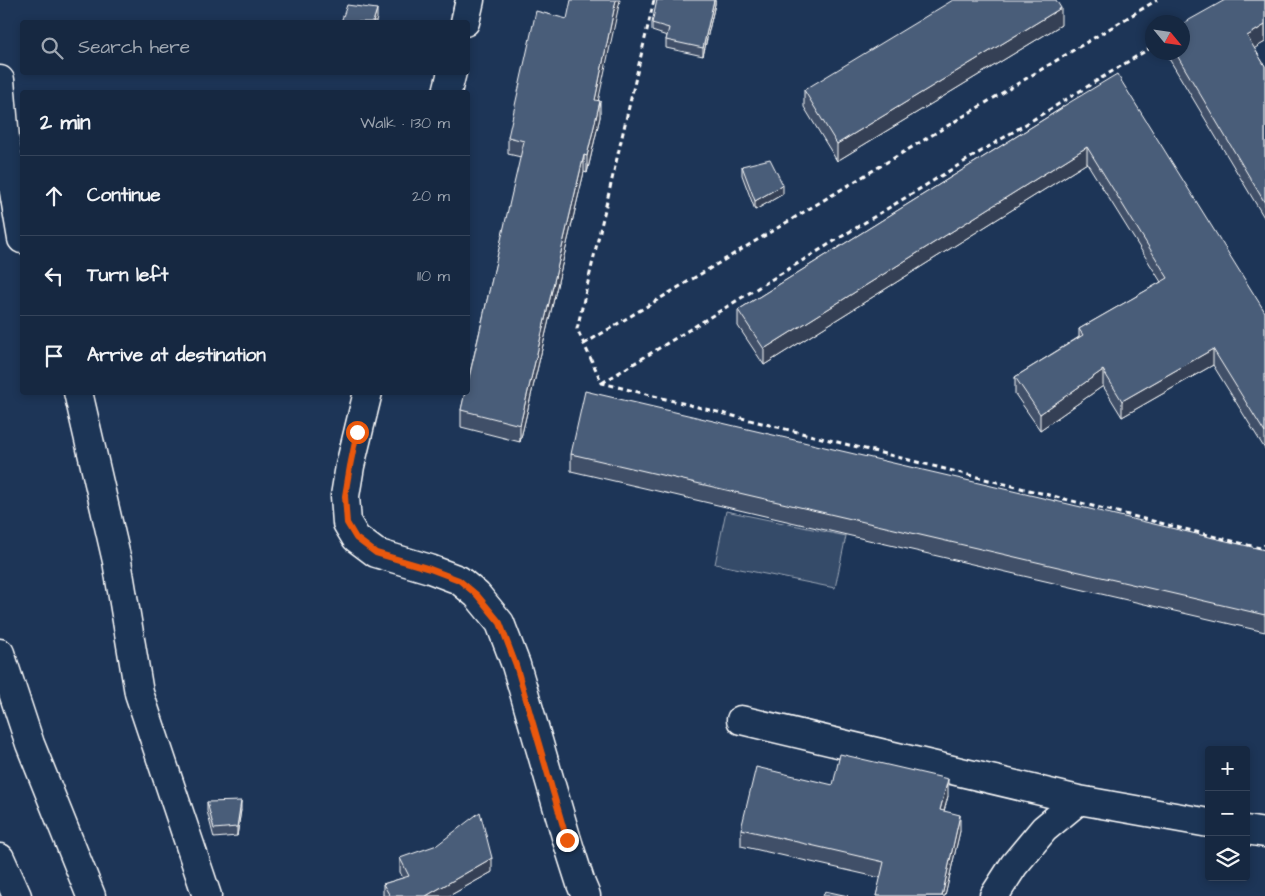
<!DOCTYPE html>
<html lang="en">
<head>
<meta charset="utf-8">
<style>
	body { margin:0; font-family:"Architects Daughter",sans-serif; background:#1f3048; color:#f1f3f6 }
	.controls { position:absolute; right:15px; bottom:15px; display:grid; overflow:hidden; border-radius:5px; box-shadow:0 2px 8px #0003 }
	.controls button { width:45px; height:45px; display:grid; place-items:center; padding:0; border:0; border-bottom:1px solid #35445a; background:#162841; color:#f1f3f6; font:25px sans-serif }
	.compass { position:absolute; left:1145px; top:15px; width:45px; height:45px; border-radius:50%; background:#162841; box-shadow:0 2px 8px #0003; rotate:119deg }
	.stop { position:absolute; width:15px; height:15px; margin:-11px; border:4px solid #ea580c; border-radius:50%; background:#fff }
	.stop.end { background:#ea580c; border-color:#fff; box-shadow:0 1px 5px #0008 }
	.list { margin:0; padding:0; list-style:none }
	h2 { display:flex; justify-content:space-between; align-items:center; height:65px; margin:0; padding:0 20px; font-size:21px }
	h2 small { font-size:16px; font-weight:400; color:#9ea6b1 }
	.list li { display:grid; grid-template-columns:32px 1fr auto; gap:15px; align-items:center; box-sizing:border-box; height:80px; padding:0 20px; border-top:1px solid #35445a }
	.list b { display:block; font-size:19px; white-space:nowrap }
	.list em { font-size:16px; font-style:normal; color:#9ea6b1 }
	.icon { flex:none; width:28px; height:28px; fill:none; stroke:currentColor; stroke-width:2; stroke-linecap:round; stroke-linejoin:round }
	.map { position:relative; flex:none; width:1265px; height:896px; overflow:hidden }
	.search { position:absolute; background:#162841; box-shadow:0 2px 8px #0003; left:20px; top:20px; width:450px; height:55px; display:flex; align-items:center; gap:12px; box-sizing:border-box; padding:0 18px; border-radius:5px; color:#9ea6b1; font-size:19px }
	.panel { position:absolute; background:#162841; box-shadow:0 2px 8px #0003; left:20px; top:90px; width:450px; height:305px; border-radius:5px }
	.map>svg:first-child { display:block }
	.green { fill:#364b69; stroke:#9aa5b4 }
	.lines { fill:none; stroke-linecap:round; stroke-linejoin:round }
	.minor-casing { stroke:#fff; stroke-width:31 }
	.highway-casing { stroke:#fff; stroke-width:31 }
	.path { stroke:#fff; stroke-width:3; stroke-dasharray:5 4; stroke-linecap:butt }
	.minor { stroke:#1d3557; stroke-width:28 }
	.highway { stroke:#1d3557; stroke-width:28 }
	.wall { fill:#405068; stroke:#fff }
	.shaded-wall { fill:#344155; stroke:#fff }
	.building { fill:#4a5d79; stroke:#fff }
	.route { stroke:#ea580c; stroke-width:6 }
</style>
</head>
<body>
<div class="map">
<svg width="1265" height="896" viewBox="0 0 1265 896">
	<rect width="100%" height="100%" fill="#1d3557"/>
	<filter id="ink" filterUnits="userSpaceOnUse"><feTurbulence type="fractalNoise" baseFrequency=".02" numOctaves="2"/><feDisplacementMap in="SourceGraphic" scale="10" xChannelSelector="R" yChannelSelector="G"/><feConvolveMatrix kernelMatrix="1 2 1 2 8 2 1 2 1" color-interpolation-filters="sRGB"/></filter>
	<g filter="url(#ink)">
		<path class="green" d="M 726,511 L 846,536 L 835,588 L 715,564 Z"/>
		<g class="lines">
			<defs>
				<path id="minor" d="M 465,22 L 470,0
					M 0,80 L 5,139 L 22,239
					M 447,92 L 452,72
					M 78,392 L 117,561 L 139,693 L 207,896
					M 368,392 L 350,466 L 345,496 L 347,523 L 356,538 L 376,553 L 430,569 L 459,580 L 477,595 L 500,623 L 516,665 L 567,840 L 581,884 L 586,896
					M 741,720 L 1079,800 L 1209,823
					M 1246,830 L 1265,833
					M 994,896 L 1014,865 L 1044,829 L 1079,800"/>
				<path id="highway" d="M 0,653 L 30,744 L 91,896
					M 0,858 L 17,896"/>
			</defs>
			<use href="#minor" class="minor-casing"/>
			<use href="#highway" class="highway-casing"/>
			<path class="path" d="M 654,0 L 577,329 L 602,383 L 1260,548 L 1265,545
				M 584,344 L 1157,0
				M 602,383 L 1152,47"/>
			<use href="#minor" class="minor"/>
			<use href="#highway" class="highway"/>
		</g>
		<path class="wall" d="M 715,0 L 715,4 L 703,56 L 666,48 L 666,40 L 667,36 L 652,31 L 652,23 Z
			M 1224,0 L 1265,0 L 1265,42 L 1254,48 L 1265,66 L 1265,219 L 1165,52 L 1182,52 Z
			M 1061,25 L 837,161 L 804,107 L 804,90 Z
			M 599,100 L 600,117 L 587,173 L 584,172 L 520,442 L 461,427 L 461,410 L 521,157 L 508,154 L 508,137 Z
			M 1062,107 L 1265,312 L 1265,449 L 1213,365 L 1122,417 L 1103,386 L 1040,430 L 1015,394 L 1015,377 L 1079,337 L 1079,329 L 1161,282 L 1087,163 L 764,365 L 738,326 L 738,310 L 1062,108 Z
			M 742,166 L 783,194 L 755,210 L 742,175 Z
			M 571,454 L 1265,550 L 1265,632 L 571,471 Z
			M 833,785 L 948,796 L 944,811 L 960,831 L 945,896 L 876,896 L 881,878 L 741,846 L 741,829 Z
			M 207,802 L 241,810 L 237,836 L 214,838 L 207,811 Z
			M 400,858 L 492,872 L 449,896 L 383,896 L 383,884 L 403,878 L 400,872 Z"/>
		<path class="shaded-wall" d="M 616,0 L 620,0 L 595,116 L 595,100 Z
			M 714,0 L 715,0 L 715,4 L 703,56 L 703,48 Z
			M 1061,8 L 1061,25 L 837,161 L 837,144 Z
			M 377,9 L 377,18 L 376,22 L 373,22 Z
			M 1265,25 L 1265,42 L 1247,53 L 1247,36 Z
			M 600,101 L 600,117 L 587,173 L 587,156 Z
			M 1087,147 L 1087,163 L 764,365 L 764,349 Z
			M 584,155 L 584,172 L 520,442 L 520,425 Z
			M 783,185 L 783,194 L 755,210 L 755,201 Z
			M 1213,349 L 1213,365 L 1122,417 L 1122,401 Z
			M 1103,370 L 1103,386 L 1040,430 L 1040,414 Z
			M 948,779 L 948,796 L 940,826 L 940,810 Z
			M 241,801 L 241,810 L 237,836 L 237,827 Z
			M 960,815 L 960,831 L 945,896 L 942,896 Z
			M 492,858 L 492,872 L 449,896 L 426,896 Z"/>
		<path class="building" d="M 571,0 L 616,0 L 595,100 L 600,101 L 587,156 L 584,155 L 520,425 L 461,410 L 465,392 L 468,392 L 468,382 L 524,141 L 508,137 L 536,11 L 567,19 Z
			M 657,0 L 714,0 L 703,48 L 666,40 L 669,28 L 652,23 Z
			M 953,0 L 1056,0 L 1061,8 L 837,144 L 804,90 Z
			M 1225,0 L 1265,0 L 1265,25 L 1247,36 L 1265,66 L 1265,203 L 1175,52 L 1182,52 L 1182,24 Z
			M 347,5 L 377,9 L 373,22 L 341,22 Z
			M 1117,74 L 1265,312 L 1265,433 L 1213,349 L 1122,401 L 1103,370 L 1040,414 L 1015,377 L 1083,335 L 1079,329 L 1168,278 L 1087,147 L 764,349 L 738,310 L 1062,108 L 1062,107 Z
			M 770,159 L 783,185 L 755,201 L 742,166 Z
			M 585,391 L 1265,550 L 1265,615 L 571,454 Z
			M 840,754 L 948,779 L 940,810 L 960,815 L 942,896 L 876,896 L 884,862 L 741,829 L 756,767 L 833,785 Z
			M 241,801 L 237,827 L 214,829 L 207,802 Z
			M 480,812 L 492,858 L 426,896 L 390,896 L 383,884 L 409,876 L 400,858 L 437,845 Z
			M 825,891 L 848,896 L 823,896 Z"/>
	</g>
	<g class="lines" filter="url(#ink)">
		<path class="route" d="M 357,432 L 350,466 L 345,496 L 347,523 L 356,538 L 376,553 L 430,569 L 459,580 L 477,595 L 500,623 L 516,665 L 567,840"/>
	</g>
</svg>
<div class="controls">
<button>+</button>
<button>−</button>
<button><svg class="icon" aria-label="layers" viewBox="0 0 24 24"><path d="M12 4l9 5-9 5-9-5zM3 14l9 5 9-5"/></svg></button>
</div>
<svg class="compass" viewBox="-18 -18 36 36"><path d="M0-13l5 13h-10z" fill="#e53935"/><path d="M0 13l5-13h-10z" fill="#9ea6b1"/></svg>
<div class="stop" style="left:357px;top:432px"></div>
<div class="stop end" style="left:567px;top:840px"></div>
<div class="search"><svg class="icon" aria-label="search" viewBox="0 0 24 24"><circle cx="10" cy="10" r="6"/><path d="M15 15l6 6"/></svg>Search here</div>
<section class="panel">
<h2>2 min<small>Walk · 130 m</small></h2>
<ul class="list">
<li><svg class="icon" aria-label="ahead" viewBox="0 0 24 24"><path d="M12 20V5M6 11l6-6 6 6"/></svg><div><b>Continue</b></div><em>20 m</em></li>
<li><svg class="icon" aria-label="left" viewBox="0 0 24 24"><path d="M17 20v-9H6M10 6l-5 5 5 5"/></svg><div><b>Turn left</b></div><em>110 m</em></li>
<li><svg class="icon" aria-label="arrive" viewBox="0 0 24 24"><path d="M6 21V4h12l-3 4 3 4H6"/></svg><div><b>Arrive at destination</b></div></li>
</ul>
</section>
</div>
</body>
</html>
